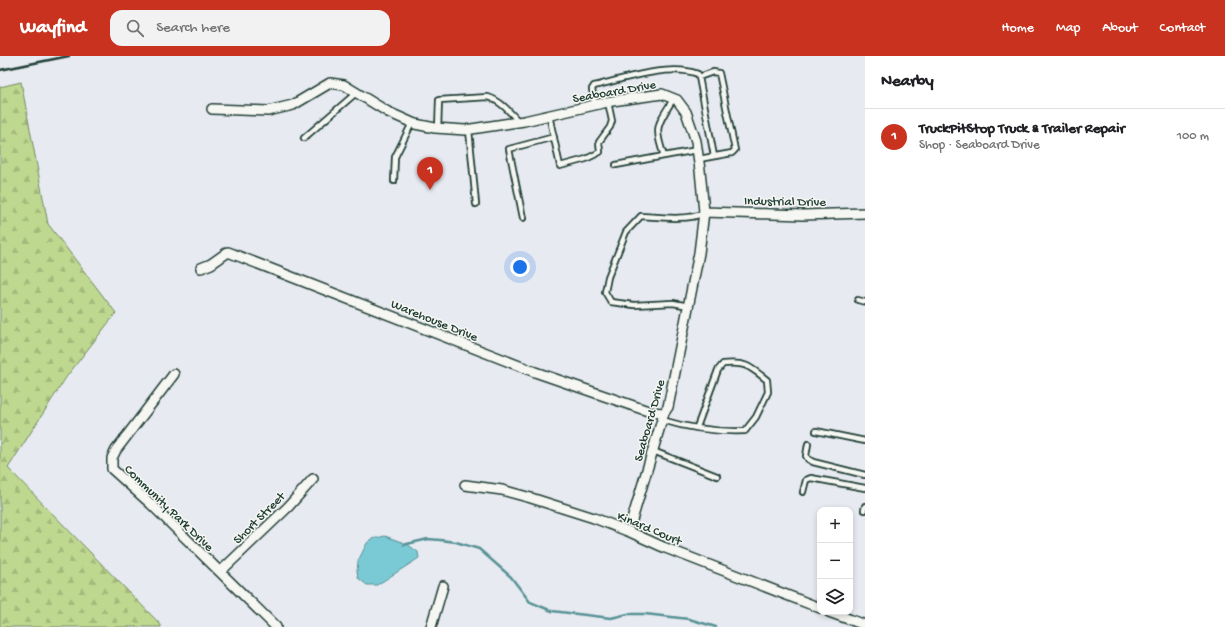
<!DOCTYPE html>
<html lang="en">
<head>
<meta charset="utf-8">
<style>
	body { margin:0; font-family:"Gochi Hand",sans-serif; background:#f2f2f2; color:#202124 }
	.controls { position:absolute; right:12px; bottom:12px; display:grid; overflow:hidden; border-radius:8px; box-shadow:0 2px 6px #0003 }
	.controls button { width:36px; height:36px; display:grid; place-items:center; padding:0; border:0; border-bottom:1px solid #e0e0e0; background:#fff; color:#202124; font:20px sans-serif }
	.you { position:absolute; left:520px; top:211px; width:14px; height:14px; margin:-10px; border:3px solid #fff; border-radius:50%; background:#1a73e8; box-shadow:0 0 0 6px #1a73e833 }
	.badge { display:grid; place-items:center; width:26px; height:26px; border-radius:50%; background:#c8321e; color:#fff; font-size:13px; font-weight:700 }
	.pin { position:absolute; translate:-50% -33px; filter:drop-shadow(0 1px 2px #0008) }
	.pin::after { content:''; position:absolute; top:21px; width:14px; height:12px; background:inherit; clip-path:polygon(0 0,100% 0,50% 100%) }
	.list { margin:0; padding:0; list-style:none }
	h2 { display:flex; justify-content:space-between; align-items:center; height:52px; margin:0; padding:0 16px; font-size:17px }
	h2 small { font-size:13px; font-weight:400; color:#757577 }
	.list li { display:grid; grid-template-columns:26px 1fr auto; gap:12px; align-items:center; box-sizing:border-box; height:56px; padding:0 16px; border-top:1px solid #e0e0e0 }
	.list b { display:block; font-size:15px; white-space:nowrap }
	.list p { margin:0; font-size:13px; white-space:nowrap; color:#757577 }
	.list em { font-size:13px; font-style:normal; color:#757577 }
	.icon { flex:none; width:22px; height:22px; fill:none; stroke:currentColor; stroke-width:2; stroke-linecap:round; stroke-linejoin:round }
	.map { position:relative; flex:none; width:865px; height:571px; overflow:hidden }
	header { display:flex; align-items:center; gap:24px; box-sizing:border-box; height:56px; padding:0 20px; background:#c8321e; color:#fff }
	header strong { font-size:19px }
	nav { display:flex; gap:22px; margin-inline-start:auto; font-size:14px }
	.search { width:280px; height:36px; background:#f2f2f2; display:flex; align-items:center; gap:10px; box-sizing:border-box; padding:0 14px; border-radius:12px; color:#757577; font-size:15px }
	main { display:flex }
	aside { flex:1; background:#fff }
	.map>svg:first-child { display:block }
	.forest { fill:url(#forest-firs); stroke:#6f8a62 }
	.water { fill:#7acad6; stroke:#569295 }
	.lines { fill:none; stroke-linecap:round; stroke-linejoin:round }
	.stream { stroke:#569295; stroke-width:2.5 }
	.service-casing { stroke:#1f3d34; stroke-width:8 }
	.minor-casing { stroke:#1f3d34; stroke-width:12 }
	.service { stroke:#f6f6f2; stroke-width:4.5 }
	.minor { stroke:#f6f6f2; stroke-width:9 }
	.rail { stroke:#1f3d34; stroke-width:2.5 }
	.labels { text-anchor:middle; stroke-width:3; stroke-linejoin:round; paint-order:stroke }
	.street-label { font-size:13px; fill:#1f3d34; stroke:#f6f6f2 }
</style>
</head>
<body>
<header>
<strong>Wayfind</strong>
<div class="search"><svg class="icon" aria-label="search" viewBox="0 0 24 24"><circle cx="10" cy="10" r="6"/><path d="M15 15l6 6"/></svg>Search here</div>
<nav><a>Home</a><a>Map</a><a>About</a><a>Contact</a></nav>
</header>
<main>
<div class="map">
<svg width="865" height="571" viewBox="0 0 865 571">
	<defs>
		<pattern id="forest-firs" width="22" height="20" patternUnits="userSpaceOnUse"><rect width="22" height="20" fill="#bfd88f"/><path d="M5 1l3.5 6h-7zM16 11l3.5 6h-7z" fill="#a4ba7c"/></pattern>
	</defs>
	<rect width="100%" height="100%" fill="#e8eaf1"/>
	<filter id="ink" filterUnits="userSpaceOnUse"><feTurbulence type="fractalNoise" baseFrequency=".025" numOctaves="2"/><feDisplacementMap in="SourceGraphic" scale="8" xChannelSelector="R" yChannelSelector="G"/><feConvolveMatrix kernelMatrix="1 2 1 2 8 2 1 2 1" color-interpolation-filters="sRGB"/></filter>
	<g filter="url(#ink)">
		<path class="forest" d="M 21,26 L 48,168 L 116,257 L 67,320 L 8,412 L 161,569 L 161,571 L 0,571 L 0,31 Z"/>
		<path class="water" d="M 385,480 L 407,488 L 418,496 L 419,502 L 377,529 L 367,529 L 358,522 L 357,515 L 358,505 L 367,487 L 372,483 Z"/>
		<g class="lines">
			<path class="stream" d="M 404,489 L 407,488 L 428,483 L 440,484 L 456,486 L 479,493 L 511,521 L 530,546 L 552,555 L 611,562 L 628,558 L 645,558 L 689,563 L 716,571"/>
			<defs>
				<path id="service" d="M 699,21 L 714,100
					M 674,42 C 658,68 653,70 664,100 L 697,94
					M 595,49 L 592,33 L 594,30 C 623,23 670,7 698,18 L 699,21 L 713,16 L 719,17 L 735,94 L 732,97 L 699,103
					M 549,59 L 560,110 L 586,103 L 600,96 L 599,86 L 610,71 L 612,65 L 608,46
					M 438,73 L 439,44 L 488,41 C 501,45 510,56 519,66
					M 469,74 L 476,148
					M 304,82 L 356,37
					M 616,109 L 664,100
					M 394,125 L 395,101 L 412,67
					M 523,162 L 509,93 L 554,81
					M 858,244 L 865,246
					M 689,250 L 673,247 L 634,249 L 611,246 L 605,236 L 608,221 L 626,176 L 641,160 C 657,161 690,165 703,157
					M 662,364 C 688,372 717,376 745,375 L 756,361 L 768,336 L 767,324 C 749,310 746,306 723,308 L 718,314 L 697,371
					M 816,375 L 865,385
					M 808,388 L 806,400 L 808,403 L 813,406 L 865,419
					M 653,395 L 717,420
					M 803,436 L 806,424 L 811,422 L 865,432
					M 864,454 L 865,450"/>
				<path id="minor" d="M 212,53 L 268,55 L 293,49 L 330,27 L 344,29 L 388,56 L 415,68 L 435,72 L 465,74 L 524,65 L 612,45 L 662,38 L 677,44 L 686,56 L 696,85 L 700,114 L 704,156 L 699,197 L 668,351 L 664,357 L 632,464
					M 704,156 L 803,159 L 865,157
					M 201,212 L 211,208 L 228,196 L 535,316 L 651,356 L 664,357
					M 174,318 L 116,394 L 112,402 L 112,413 L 151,448 L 276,571
					M 465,429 L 502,434 L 531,442 L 594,462 L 630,476 L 663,491 L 820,552
					M 220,516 L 288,451 L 313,423
					M 829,556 L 865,569
					M 431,571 L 443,530"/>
			</defs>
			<use href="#service" class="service-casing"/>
			<use href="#minor" class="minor-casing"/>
			<use href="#service" class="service"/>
			<use href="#minor" class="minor"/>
			<path class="rail" d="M 0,14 L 69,0"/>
		</g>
	</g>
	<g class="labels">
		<g class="street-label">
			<text transform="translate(614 34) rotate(-10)" y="5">Seaboard Drive</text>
			<text transform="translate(785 144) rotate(1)" y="5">Industrial Drive</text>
			<text transform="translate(435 263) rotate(22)" y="5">Warehouse Drive</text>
			<text transform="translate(648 364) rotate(-74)" y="5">Seaboard Drive</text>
			<text transform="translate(170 451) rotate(44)" y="5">Community Park Drive</text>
			<text transform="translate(258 461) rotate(-45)" y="5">Short Street</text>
			<text transform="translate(650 471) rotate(23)" y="5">Kinard Court</text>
		</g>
	</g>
</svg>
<div class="controls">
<button>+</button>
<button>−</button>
<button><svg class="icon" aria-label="layers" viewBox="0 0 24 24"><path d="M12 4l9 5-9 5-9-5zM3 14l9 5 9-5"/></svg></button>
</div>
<div class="you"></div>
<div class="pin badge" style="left:430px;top:134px">1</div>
</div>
<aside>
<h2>Nearby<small></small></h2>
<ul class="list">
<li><span class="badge">1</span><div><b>TruckPitStop Truck &amp; Trailer Repair</b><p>Shop · Seaboard Drive</p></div><em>100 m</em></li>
</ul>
</aside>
</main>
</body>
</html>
